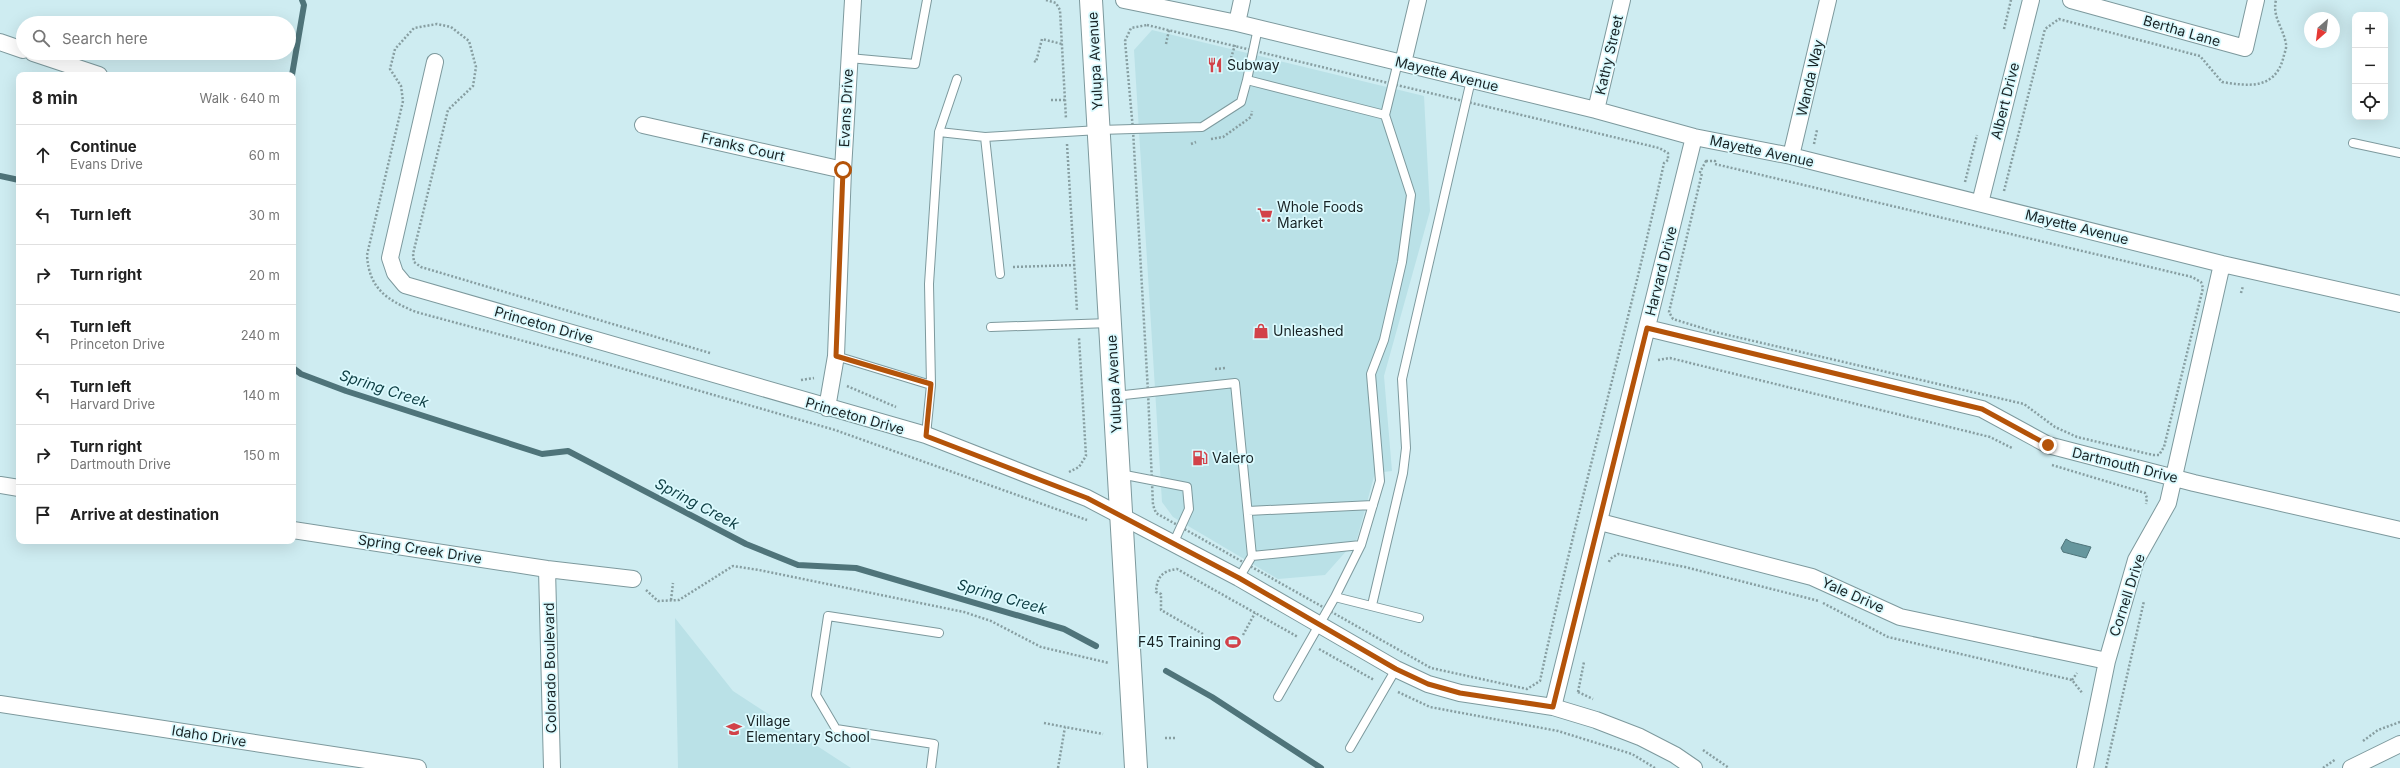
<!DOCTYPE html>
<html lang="en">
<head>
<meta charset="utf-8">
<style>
	body { margin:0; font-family:Inter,sans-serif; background:#f2f2f2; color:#222 }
	.controls { position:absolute; right:12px; top:12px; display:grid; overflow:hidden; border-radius:8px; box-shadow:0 4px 16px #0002 }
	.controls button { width:36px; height:36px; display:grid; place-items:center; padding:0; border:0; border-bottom:1px solid #e0e0e0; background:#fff; color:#222; font:20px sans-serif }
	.compass { position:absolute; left:2304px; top:12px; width:36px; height:36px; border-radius:50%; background:#fff; box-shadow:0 4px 16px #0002; rotate:208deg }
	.stop { position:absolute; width:12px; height:12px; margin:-9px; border:3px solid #b45309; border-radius:50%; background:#fff }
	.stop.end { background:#b45309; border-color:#fff; box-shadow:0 1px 4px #0008 }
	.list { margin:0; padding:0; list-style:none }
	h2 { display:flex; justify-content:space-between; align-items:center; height:52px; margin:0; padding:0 16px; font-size:17px }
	h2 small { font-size:13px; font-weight:400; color:#767676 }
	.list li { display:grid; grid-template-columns:26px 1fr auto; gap:12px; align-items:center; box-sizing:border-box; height:60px; padding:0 16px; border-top:1px solid #e0e0e0 }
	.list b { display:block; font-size:15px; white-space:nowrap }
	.list p { margin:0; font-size:13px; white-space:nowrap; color:#767676 }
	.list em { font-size:13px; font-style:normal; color:#767676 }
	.icon { flex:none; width:22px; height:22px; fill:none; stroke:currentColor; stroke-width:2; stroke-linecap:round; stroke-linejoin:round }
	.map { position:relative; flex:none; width:2400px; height:768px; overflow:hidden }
	.search { position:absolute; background:#fff; box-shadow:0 4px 16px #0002; left:16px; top:16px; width:280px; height:44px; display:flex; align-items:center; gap:10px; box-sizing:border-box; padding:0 14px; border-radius:22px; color:#767676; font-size:15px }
	.panel { position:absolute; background:#fff; box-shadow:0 4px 16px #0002; left:16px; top:72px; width:280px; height:472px; border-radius:8px }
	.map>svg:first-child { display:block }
	.built { fill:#bae1e7 }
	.water { fill:#66979e; stroke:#4f747a }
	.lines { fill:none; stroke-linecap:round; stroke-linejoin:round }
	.stream { stroke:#4f747a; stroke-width:6 }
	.lane-casing { stroke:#7d999d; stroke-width:10 }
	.street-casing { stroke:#7d999d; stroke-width:18 }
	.secondary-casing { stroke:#7d999d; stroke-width:24 }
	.path { stroke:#879ea1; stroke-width:2.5; stroke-dasharray:2 2; stroke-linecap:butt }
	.lane { stroke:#fff; stroke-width:8 }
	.street { stroke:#fff; stroke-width:16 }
	.secondary { stroke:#fff; stroke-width:22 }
	.route { stroke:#b45309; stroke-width:5 }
	.labels { text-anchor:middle; stroke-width:3.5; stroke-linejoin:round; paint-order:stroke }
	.street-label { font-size:14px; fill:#182325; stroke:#dbfafe }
	.poi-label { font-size:14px; fill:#182325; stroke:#dbfafe; text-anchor:start }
	.water-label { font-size:15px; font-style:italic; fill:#0d3d43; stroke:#dbfafe }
</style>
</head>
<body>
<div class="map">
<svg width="2400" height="768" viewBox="0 0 2400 768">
	<rect width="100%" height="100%" fill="#ceecf1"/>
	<path class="built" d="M 1152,30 L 1424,96 L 1430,211 L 1384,376 L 1392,471 L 1375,473 L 1357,539 L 1325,575 L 1278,579 L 1173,517 L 1162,502 L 1134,50 Z
		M 675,618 L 733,691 L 851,768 L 678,768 Z"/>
	<path class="water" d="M 2066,539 L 2071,542 L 2091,547 L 2086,558 L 2063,552 L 2061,548 Z"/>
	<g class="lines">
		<path class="stream" d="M 292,75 L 304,5 L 302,0
			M 0,176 L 19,180
			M 293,368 L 301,374 L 346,391 L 542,454 L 568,451 L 746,544 L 798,565 L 856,568 L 1064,629 L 1096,646
			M 1166,671 L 1212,697 L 1321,768"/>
		<defs>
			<path id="lane" d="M 1258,28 L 1247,80 L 1385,115 L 1398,62
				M 849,58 L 915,64 L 927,0
				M 939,132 L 957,79
				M 2353,143 L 2400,153
				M 1000,274 L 985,137 L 1099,130 L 1202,127 L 1241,102 L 1247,80
				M 991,327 L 1110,323
				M 836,356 L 931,385
				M 1115,396 L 1235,383 L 1252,556
				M 926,435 L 931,385 L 929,284 L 939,132 L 985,137
				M 1120,474 L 1187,487 L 1189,509 L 1173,544
				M 1248,511 L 1373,505
				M 1239,578 L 1252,556 L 1361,545 L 1380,481 L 1371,374 L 1384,340 L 1402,262 L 1411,195 L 1385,115
				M 1335,597 L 1361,545
				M 1372,605 L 1403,473 L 1406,448 L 1402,379 L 1471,80
				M 1278,697 L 1335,597 L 1419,618
				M 1350,748 L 1396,669
				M 931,768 L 934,744 L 836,729 L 816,695 L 828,616 L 939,633"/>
			<path id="street" d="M 1124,0 L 1237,23 L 1596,110 L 1694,137 L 1791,156 L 2222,264 L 2400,304
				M 2071,0 L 2245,48 L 2256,0
				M 1237,23 L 1242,0
				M 0,42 L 23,50
				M 33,53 L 99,75
				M 435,62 L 390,258 L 395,273 L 405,285 L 926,435 L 1087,498 L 1239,578 L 1396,669 L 1428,684 L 1460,693 L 1553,707 L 1596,720 L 1640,737 L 1675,755 L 1694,768
				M 1403,63 L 1418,0
				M 1596,110 L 1622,0
				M 643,125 L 843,170
				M 1791,156 L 1828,0
				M 1980,203 L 2031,0
				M 1647,328 L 1982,409 L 2048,445 L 2194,483 L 2400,530
				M 827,408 L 836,356 L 843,170 L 853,0
				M 0,485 L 19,488
				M 1600,522 L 1812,577 L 1900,617 L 2107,661
				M 293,530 L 547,569 L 633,579
				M 547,569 L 552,768
				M 0,704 L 418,768
				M 1553,707 L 1694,137
				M 2085,768 L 2107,661 L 2136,560 L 2168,503 L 2222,264
				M 2351,768 L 2400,744"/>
			<path id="secondary" d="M 1091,0 L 1136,768"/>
		</defs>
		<use href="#lane" class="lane-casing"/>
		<use href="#street" class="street-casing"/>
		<use href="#secondary" class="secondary-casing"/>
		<path class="path" d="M 1046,0 L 1056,3 L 1060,10 L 1066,119
			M 1147,25 L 1659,148 L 1668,153 L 1668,160 L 1664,163 C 1626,337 1577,507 1540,681 L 1527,689 L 1431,668 L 1156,513 L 1153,505 L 1148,392 L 1133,130 L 1125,41 L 1131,28 Z
			M 2004,29 L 2011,0
			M 1166,44 L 1169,30
			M 1231,58 L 1235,45
			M 1034,61 L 1036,62 L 1042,39 L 1062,44
			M 1051,100 L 1065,100
			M 1211,139 L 1223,137 L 1251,117 L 1252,111
			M 1067,144 L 1077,311
			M 1191,144 L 1196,142
			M 1814,144 L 1817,130
			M 1706,161 L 1715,161 L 1715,164 L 2192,277 L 2201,282 L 2203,288 L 2164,447 L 2159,455 L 2153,455 L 2077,437 L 2055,427 L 2024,404 L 1715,332 L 1673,319 L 1669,312 L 1702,173 L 1700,172 Z
			M 1965,182 L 1977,135
			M 2004,191 L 2045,29 L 2059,19 L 2200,56 L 2222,82 C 2248,86 2274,90 2283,59 C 2284,54 2287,48 2286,44 C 2283,27 2272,17 2276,0
			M 1013,267 L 1075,265
			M 2241,293 L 2243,286
			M 710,353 L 421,267 L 414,262 L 413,254 L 448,110 L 473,86 L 476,67 L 469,41 L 451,27 L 437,24 L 414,28 L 395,49 L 390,69 L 401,86 L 403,101 L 367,255 C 369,289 387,300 416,312 L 572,354 L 835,430 L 1087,520
			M 1658,360 L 1670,358 L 1990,437 L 2012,448
			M 1215,369 L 1226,368
			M 801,380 L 814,378
			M 847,386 L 896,407
			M 2052,465 L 2145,493 L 2147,498 L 2146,504
			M 1069,472 L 1079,467 L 1086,456 L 1079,338
			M 1609,562 L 1610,559 L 1618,554 L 1685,567 L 1819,601
			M 646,590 L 658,601 L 679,600 L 733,566 L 759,570 L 964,612 L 991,621 L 1041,647 L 1109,663
			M 671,600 L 673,583
			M 1823,603 L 1888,637 L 2072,680 L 2083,694
			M 1203,634 L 1161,610 L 1161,594 L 1156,592 C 1157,577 1162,571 1177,569 L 1298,637
			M 1243,635 L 1255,613
			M 1319,649 L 1374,680
			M 2072,680 L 2077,673
			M 1398,692 L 1430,707 L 1558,731 L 1632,754 L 1655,768
			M 1578,692 L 1584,662
			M 1578,692 L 1593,699
			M 1044,723 L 1065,727
			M 1165,738 L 1177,738
			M 2363,741 L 2378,730 L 2400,722
			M 1703,750 L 1729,768
			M 1058,768 L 1065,727 L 1103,734
			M 2106,768 L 2144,601
			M 2323,768 L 2336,759"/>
		<use href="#lane" class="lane"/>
		<use href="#street" class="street"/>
		<use href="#secondary" class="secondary"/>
	</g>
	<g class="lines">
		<path class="route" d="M 843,170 L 836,356 L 931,384 L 926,436 L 1087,498 L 1239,578 L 1396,669 L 1428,684 L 1460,693 L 1553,707 L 1647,328 L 1982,409 L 2048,445"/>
	</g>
	<defs>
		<symbol id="restaurant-bare" viewBox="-9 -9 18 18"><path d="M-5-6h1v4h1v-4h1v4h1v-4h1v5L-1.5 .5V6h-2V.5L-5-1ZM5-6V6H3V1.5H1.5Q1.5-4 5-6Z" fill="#d24249" stroke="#dbfafe" stroke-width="2.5" paint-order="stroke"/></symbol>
		<symbol id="supermarket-bare" viewBox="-9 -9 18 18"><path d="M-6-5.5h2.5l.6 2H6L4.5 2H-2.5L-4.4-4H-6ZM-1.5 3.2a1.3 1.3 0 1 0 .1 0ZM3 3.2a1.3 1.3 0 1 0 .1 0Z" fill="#d24249" stroke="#dbfafe" stroke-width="2.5" paint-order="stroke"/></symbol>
		<symbol id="shop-bare" viewBox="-9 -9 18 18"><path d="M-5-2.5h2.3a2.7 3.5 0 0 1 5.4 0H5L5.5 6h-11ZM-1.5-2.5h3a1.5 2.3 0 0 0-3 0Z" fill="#d24249" stroke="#dbfafe" stroke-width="2.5" paint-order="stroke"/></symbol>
		<symbol id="fuel-bare" viewBox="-9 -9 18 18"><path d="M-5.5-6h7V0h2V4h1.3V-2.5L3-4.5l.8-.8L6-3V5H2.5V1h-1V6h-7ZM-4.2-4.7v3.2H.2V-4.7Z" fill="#d24249" stroke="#dbfafe" stroke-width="2.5" paint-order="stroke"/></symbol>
		<symbol id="stadium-bare" viewBox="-9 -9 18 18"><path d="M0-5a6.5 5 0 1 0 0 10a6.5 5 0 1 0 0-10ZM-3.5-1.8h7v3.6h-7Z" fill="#d24249" stroke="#dbfafe" stroke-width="2.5" paint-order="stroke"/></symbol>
		<symbol id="school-bare" viewBox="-9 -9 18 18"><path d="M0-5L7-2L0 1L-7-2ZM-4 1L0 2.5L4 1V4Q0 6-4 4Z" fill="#d24249" stroke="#dbfafe" stroke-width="2.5" paint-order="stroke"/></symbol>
	</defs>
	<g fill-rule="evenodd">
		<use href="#restaurant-bare" x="1204" y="54" width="22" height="22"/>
		<use href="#supermarket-bare" x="1254" y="204" width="22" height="22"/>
		<use href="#shop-bare" x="1250" y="320" width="22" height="22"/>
		<use href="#fuel-bare" x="1189" y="447" width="22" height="22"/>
		<use href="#stadium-bare" x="1222" y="631" width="22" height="22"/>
		<use href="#school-bare" x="723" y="718" width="22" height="22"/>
	</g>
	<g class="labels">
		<g class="street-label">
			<text transform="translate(2182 31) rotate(16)" y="5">Bertha Lane</text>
			<text transform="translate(1609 55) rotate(-77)" y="5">Kathy Street</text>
			<text transform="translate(1095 61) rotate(-93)" y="5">Yulupa Avenue</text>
			<text transform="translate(1447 74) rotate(14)" y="5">Mayette Avenue</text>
			<text transform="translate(1810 78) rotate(-77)" y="5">Wanda Way</text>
			<text transform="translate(2005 101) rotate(-76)" y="5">Albert Drive</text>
			<text transform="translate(846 108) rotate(-87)" y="5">Evans Drive</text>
			<text transform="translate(743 147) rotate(13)" y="5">Franks Court</text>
			<text transform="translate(1762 151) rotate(12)" y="5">Mayette Avenue</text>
			<text transform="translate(2077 227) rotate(14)" y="5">Mayette Avenue</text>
			<text transform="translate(1661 271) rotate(-76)" y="5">Harvard Drive</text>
			<text transform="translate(544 325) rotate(16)" y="5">Princeton Drive</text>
			<text transform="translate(1114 384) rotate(-93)" y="5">Yulupa Avenue</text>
			<text transform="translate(855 416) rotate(16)" y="5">Princeton Drive</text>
			<text transform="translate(2125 465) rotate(14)" y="5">Dartmouth Drive</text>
			<text transform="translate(420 549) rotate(9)" y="5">Spring Creek Drive</text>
			<text transform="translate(1853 595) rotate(24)" y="5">Yale Drive</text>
			<text transform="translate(2127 595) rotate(-72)" y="5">Cornell Drive</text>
			<text transform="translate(550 668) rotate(-91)" y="5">Colorado Boulevard</text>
			<text transform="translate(209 736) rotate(9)" y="5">Idaho Drive</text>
		</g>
		<g class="poi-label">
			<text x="1227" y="70">Subway</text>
			<text x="1277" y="212">Whole Foods<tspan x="1277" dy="16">Market</tspan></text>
			<text x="1273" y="336">Unleashed</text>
			<text x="1212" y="463">Valero</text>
			<text x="1221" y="647" text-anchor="end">F45 Training</text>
			<text x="746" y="726">Village<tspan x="746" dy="16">Elementary School</tspan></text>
		</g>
		<g class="water-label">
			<text transform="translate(384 389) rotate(18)" y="5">Spring Creek</text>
			<text transform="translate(697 504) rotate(28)" y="5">Spring Creek</text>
			<text transform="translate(1002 597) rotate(16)" y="5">Spring Creek</text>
		</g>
	</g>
</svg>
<div class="controls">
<button>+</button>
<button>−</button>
<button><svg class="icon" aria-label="locate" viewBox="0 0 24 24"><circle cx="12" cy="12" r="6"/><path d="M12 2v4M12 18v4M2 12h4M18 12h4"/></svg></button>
</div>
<svg class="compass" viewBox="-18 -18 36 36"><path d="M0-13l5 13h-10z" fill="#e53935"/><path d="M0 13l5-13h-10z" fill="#767676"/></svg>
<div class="stop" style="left:843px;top:170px"></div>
<div class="stop end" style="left:2048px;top:445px"></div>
<div class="search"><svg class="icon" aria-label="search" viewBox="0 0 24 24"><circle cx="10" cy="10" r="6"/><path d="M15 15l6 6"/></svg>Search here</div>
<section class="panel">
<h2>8 min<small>Walk · 640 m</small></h2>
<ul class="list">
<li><svg class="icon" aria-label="ahead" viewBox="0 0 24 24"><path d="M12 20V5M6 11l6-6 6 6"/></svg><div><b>Continue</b><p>Evans Drive</p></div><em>60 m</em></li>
<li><svg class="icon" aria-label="left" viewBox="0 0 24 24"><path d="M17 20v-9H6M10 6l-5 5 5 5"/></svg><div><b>Turn left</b></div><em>30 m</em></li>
<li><svg class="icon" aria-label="right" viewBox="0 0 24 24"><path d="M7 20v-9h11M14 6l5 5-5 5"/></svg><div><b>Turn right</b></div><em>20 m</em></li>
<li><svg class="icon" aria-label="left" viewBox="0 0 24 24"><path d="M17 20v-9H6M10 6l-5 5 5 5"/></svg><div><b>Turn left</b><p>Princeton Drive</p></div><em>240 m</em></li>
<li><svg class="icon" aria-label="left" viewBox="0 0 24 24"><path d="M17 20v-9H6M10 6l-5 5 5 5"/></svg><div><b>Turn left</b><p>Harvard Drive</p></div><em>140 m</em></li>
<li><svg class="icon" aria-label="right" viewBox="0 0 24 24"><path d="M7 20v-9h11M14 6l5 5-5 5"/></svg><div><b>Turn right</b><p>Dartmouth Drive</p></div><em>150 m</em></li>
<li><svg class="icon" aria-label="arrive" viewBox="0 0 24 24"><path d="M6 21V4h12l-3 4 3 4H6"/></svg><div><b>Arrive at destination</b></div></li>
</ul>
</section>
</div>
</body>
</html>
